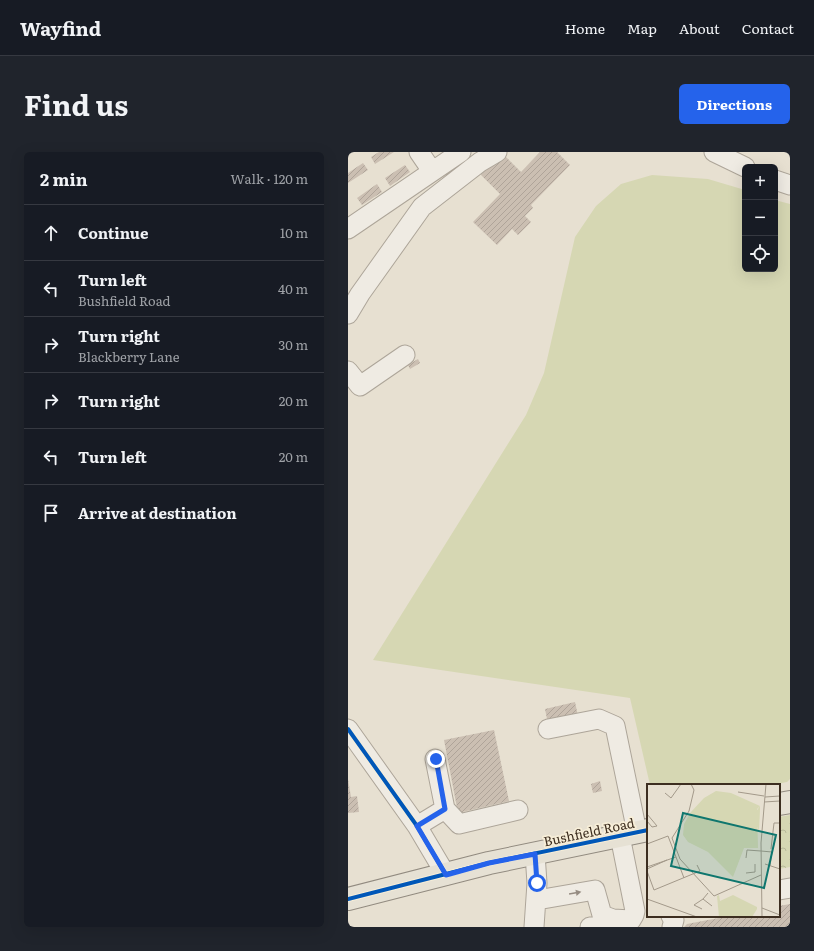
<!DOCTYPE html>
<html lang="en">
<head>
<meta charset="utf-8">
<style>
	body { margin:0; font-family:Literata,serif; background:#20242c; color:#f1f3f6 }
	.controls { position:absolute; right:12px; top:12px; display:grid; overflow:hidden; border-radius:6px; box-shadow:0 4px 16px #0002 }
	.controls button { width:36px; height:36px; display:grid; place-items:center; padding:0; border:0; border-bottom:1px solid #363941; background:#171b24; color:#f1f3f6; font:20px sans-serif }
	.stop { position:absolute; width:12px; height:12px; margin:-9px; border:3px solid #2563eb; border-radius:50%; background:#fff }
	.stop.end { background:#2563eb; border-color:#fff; box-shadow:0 1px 4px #0008 }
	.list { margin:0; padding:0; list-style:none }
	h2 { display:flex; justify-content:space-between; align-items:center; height:52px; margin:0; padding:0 16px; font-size:17px }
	h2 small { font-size:13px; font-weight:400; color:#9ea1a6 }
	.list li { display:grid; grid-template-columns:26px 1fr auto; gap:12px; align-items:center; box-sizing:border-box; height:56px; padding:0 16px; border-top:1px solid #363941 }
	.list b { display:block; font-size:15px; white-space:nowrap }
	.list p { margin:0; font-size:13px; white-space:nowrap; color:#9ea1a6 }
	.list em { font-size:13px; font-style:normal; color:#9ea1a6 }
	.icon { flex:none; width:22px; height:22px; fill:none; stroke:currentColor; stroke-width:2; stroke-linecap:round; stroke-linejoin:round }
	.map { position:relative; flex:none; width:442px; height:775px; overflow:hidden; border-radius:6px }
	header { display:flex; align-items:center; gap:24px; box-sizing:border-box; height:56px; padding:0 20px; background:#171b24; border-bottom:1px solid #363941 }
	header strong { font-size:19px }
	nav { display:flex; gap:22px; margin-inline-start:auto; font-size:14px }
	.intro { display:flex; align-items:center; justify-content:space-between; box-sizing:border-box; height:96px; padding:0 24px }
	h1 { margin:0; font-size:28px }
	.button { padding:10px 18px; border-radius:6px; background:#2563eb; color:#fff; font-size:14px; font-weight:700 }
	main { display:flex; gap:24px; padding:0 24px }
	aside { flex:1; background:#171b24; border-radius:6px; box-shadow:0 4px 16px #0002 }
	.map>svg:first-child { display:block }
	.green { fill:#d6d7b3 }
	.forest { fill:url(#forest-crowns) }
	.building { fill:url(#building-hatch) }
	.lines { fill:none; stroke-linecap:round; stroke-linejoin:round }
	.minor-casing { stroke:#ada599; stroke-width:21 }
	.major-casing { stroke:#928b80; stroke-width:24 }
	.minor { stroke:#efebe3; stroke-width:19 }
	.major { stroke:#e6e1d4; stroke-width:22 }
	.cycleway-casing { stroke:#f7eed8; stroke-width:6 }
	.cycleway { stroke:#0057b8; stroke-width:4 }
	.oneway { fill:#968c82 }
	.route { stroke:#2563eb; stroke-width:5 }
	.labels { text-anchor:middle; stroke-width:3.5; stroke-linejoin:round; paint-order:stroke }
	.street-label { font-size:13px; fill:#3d2e20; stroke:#f7eed8 }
	.inset-road { fill:none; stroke:#a3998a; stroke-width:1 }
	.view { fill:#0f766e; fill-opacity:0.15; stroke:#0f766e; stroke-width:2 }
	.inset-edge { fill:none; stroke:#3d2e20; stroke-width:2 }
</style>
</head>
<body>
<header>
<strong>Wayfind</strong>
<nav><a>Home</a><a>Map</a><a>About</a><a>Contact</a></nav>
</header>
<div class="intro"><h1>Find us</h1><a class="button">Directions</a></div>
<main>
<aside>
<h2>2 min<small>Walk · 120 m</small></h2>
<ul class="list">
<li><svg class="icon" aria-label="ahead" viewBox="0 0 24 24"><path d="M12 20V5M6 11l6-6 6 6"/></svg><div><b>Continue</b></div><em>10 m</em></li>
<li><svg class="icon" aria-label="left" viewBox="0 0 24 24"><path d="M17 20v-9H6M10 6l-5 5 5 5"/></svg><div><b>Turn left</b><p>Bushfield Road</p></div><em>40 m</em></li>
<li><svg class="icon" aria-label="right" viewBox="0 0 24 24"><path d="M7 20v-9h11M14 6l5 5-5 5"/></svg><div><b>Turn right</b><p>Blackberry Lane</p></div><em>30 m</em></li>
<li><svg class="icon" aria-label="right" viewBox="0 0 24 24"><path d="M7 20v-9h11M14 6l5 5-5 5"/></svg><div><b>Turn right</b></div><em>20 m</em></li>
<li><svg class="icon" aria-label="left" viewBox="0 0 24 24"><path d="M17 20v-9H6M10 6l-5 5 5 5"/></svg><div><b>Turn left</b></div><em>20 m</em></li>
<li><svg class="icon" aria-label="arrive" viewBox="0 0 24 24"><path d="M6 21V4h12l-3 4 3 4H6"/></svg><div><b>Arrive at destination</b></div></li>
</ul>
</aside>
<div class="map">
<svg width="442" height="775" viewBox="0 0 442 775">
	<defs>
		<pattern id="forest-crowns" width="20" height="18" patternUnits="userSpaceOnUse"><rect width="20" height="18" fill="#d6d7b3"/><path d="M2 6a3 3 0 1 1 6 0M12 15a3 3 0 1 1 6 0" fill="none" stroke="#b9b99a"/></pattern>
		<pattern id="building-hatch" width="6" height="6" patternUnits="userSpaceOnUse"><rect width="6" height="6" fill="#cbbfb2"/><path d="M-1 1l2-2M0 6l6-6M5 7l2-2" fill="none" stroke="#afa499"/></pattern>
	</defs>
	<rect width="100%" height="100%" fill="#e7e0d1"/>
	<path class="green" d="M 304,23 L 360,27 L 397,38 L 397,117 L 427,117 L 427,48 L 442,52 L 442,627 L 439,630 L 423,633 L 302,633 L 282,546 L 25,508 L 178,263 L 196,221 L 227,85 L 248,54 L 273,32 Z"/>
	<path class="forest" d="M 442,663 L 442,715 L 431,717 L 431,665 Z"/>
	<path class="building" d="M 31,0 L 46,0 L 27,12 L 23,5 Z
		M 192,0 L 209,0 L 222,13 L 183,53 L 185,56 L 177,64 L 183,70 L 170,83 L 164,77 L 149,93 L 125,70 L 152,42 L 133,23 L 154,1 L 173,20 Z
		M 15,11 L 20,18 L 0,31 L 0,21 Z
		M 57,13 L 62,20 L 42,34 L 37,26 Z
		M 29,32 L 34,40 L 14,53 L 9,46 Z
		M 70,207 L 72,211 L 62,217 L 60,213 Z
		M 227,550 L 230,564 L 200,572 L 197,557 Z
		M 146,578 L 161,649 L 110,661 L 96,588 Z
		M 0,627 L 3,645 L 9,644 L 11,660 L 0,661 Z
		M 252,629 L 254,639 L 245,641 L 243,632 Z
		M 442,752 L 442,775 L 336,775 L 339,772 L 381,764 L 431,764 L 431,754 Z"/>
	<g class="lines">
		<defs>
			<path id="minor" d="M 71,0 L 84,19
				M 366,0 L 397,15
				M 427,28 L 442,33
				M 0,77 L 113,0
				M 0,162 L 12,142 L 74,55 L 132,10 L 149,0
				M 0,219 L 12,234 L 57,203
				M 0,577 L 69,674 L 98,723
				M 200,577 L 251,567 L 267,574 L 289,680
				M 87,607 L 97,657 L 111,672 L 170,658
				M 69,674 L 97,657
				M 431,738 L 442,736
				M 189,748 L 247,738 L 254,763 L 265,767 L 283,768 L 286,763 L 287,759 L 272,684
				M 323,764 L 326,768 L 324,775
				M 186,775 L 189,731 L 187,702
				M 242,775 L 273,773"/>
			<path id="major" d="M 431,652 L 442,650
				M 0,747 L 141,711 L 300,678"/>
		</defs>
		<use href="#minor" class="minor-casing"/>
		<use href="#major" class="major-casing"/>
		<use href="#minor" class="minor"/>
		<use href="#major" class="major"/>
		<defs>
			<path id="cycleway" d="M 0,577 L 69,674 L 98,723
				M 0,747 L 141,711 L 300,678"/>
		</defs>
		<use href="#cycleway" class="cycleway-casing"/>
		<use href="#cycleway" class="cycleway"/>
	</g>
	<defs><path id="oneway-solid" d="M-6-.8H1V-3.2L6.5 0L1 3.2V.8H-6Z"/></defs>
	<use class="oneway" href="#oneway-solid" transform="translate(227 741) rotate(-10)"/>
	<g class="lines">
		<path class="route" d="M 88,607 L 97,657 L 69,674 L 98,723 L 141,711 L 187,702 L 189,731"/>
	</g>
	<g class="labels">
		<g class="street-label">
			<text transform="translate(241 680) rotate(-12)" y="5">Bushfield Road</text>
		</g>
	</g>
	<g transform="translate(299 632)">
		<rect width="133" height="133" fill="#e7e0d1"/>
		<path d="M 69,7 L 84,9 L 113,22 L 110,25 L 111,64 L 97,64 L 86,93 L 61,68 L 41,58 L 36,51 L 37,40 L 44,28 L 57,14 ZM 72,111 L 73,117 L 86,111 L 110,123 L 110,125 L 105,133 L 72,133 L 70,112 Z" fill="#d6d7b3"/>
		<path d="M 113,22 L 113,26 L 112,47 L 108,38 L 108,29 Z" fill="#d6d7b3"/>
		<path class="inset-road" d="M 44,0 L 47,6 L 42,27 L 25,54 L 33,75 L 67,112M 91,8 L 117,12M 18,9 L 24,14 L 34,0M 118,13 L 133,12M 117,18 L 133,17M 0,30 L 10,42 L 5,43 L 0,37M 0,60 L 21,52 L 37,94M 124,65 L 127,39 L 133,39M 114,67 L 125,68 L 123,82M 99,74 L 100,66 L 114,67M 118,80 L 133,85M 0,83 L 29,73M 0,85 L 20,76M 0,87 L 7,106 L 53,87 L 50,81M 99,89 L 108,88 L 108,80M 61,109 L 56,115 L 65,122M 67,112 L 114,91M 0,115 L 50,133M 115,124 L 133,131M 55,125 L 47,121 L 56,115M 115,133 L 114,59 L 119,0"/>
		<path class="view" d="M 36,29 L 129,51 L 117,104 L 24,82 Z"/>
		<rect width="133" height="133" class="inset-edge"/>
	</g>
</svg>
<div class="controls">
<button>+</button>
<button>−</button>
<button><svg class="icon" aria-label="locate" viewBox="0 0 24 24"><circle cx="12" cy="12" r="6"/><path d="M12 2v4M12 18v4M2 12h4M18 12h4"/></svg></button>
</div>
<div class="stop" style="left:189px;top:731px"></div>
<div class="stop end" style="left:88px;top:607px"></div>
</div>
</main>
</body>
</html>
